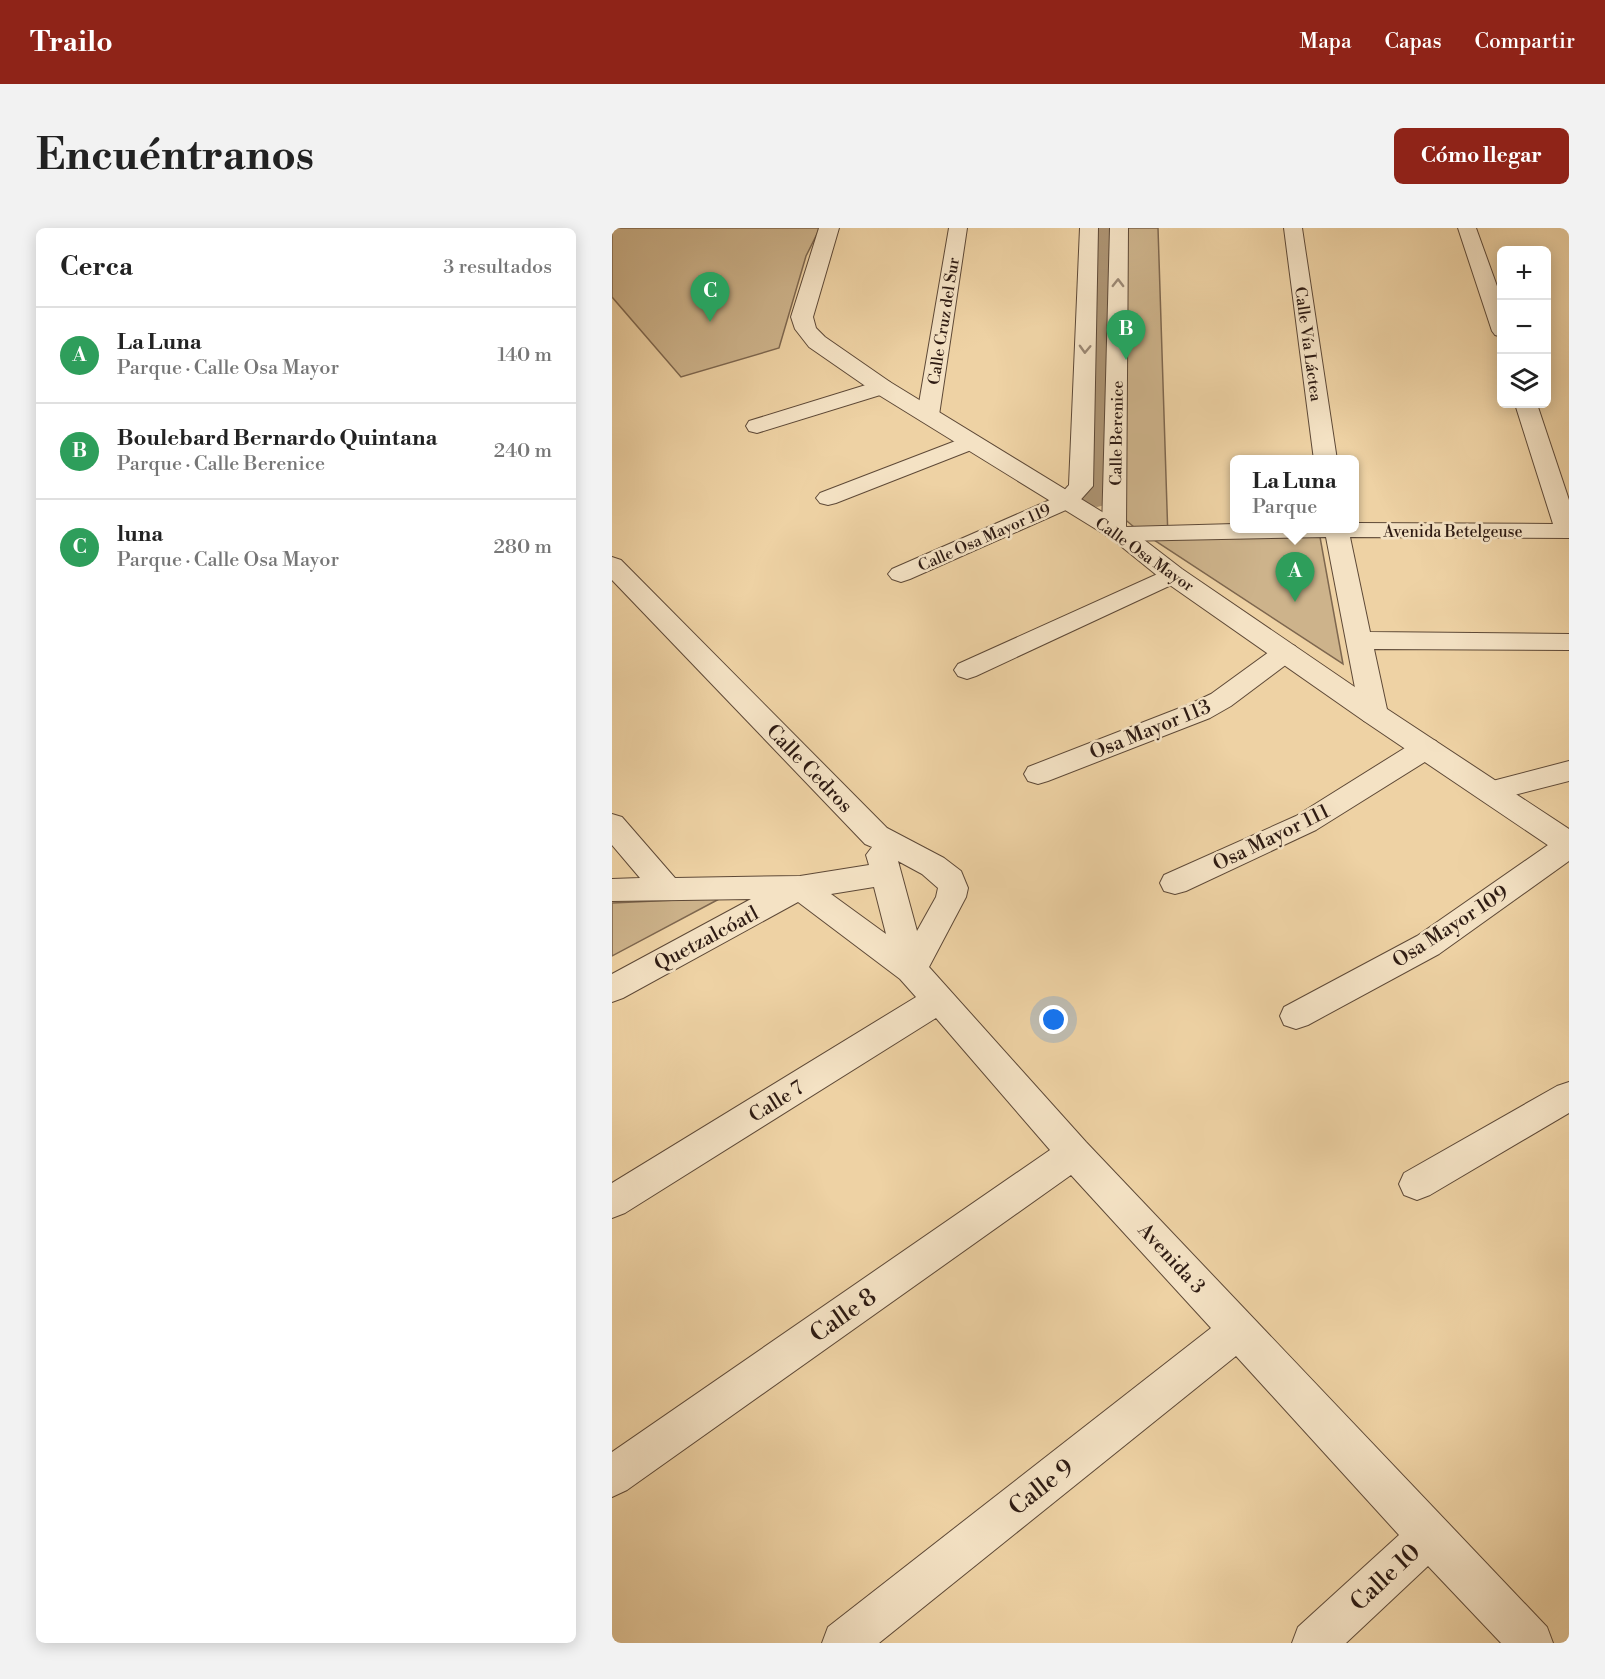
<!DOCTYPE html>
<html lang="es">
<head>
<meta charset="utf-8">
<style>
	body { margin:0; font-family:"Libre Bodoni",serif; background:#f2f2f2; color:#222 }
	.controls { position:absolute; right:18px; top:18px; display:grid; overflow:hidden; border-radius:9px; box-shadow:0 3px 15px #0003 }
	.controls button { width:54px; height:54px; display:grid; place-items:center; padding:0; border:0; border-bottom:2px solid #e0e0e0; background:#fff; color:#222; font:30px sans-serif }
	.you { position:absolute; left:442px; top:792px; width:21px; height:21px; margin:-15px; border:4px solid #fff; border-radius:50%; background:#1a73e8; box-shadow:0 0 0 9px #1a73e833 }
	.badge { display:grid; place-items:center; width:39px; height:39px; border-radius:50%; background:#8f2418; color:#fff; font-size:20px; font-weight:700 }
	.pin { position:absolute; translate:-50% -50px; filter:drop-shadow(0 2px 3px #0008) }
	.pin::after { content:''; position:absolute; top:32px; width:21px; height:18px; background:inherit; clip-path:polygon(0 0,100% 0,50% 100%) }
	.popup { position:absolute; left:618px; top:227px; width:129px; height:78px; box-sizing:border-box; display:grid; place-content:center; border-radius:9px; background:#fff; filter:drop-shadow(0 2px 4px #0005); font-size:20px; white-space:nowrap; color:#767676 }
	.popup b { font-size:22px; color:#222 }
	.popup::after { content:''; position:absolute; left:50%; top:100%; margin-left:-12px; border:12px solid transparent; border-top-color:#fff }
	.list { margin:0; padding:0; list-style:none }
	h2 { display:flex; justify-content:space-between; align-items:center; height:78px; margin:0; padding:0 24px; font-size:26px }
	h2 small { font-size:20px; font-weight:400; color:#767676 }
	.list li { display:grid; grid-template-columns:39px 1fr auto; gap:18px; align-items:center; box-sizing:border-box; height:96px; padding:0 24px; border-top:2px solid #e0e0e0 }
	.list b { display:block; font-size:22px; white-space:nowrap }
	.list p { margin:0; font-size:20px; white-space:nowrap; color:#767676 }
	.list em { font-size:20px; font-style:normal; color:#767676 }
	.icon { flex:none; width:33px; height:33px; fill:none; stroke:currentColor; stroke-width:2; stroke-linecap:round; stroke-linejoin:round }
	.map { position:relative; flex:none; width:957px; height:1415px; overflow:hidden; border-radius:9px }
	header { display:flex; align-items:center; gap:36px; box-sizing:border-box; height:84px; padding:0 30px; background:#8f2418; color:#fff }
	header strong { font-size:28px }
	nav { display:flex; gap:33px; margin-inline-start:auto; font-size:21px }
	.intro { display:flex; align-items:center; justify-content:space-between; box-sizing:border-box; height:144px; padding:0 36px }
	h1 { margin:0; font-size:42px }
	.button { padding:15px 27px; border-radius:9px; background:#8f2418; color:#fff; font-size:21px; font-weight:700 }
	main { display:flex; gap:36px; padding:0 36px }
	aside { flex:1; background:#fff; border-radius:9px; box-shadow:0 3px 15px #0003 }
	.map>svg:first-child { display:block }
	.green { fill:#cdb38b; stroke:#7e674f; stroke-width:1.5 }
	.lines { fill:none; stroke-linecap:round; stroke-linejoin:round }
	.river { fill:#ad9473; fill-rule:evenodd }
	.minor-casing { stroke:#5e4937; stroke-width:2 }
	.tertiary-casing { stroke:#5e4937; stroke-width:2 }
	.minor { fill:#f4e2c4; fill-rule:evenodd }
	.tertiary { fill:#f4e2c4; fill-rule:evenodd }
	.oneway { stroke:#9b8874 }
	.labels { text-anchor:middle; stroke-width:5; stroke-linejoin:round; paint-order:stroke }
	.far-street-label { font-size:16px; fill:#2e1b13; stroke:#f4e2c4 }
	.street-label { font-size:20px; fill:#2e1b13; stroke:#f4e2c4 }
	.near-street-label { font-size:24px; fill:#2e1b13; stroke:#f4e2c4 }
</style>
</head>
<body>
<header>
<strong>Trailo</strong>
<nav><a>Mapa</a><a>Capas</a><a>Compartir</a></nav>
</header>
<div class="intro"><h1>Encuéntranos</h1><a class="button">Cómo llegar</a></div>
<main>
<aside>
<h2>Cerca<small>3 resultados</small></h2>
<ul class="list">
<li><span class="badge" style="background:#2e9e5b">A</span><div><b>La Luna</b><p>Parque · Calle Osa Mayor</p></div><em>140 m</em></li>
<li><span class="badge" style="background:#2e9e5b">B</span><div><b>Boulebard Bernardo Quintana</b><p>Parque · Calle Berenice</p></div><em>240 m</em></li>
<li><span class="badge" style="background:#2e9e5b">C</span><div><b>luna</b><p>Parque · Calle Osa Mayor</p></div><em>280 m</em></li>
</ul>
</aside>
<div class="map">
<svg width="957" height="1415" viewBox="0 0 957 1415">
	<rect width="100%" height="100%" fill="#eed2a4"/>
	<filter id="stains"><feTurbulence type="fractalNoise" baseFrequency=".00333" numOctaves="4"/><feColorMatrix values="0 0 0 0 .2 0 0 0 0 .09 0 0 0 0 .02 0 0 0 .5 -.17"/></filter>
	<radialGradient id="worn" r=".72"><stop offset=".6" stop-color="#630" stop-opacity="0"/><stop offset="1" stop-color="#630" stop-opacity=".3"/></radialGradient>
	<path class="green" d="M 0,0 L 208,0 L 194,28 L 167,120 L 69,149 L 0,69 Z
		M 475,0 L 546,0 L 556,311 L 708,309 L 731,436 L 522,299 L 479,263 Z
		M 109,670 L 0,728 L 0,675 Z"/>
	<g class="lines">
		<path class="river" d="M 468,0 L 506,0 L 508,265 L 501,275 L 485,279 L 469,275 L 462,265 Z"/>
		<defs>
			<path id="minor" d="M 337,0 L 355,0 L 327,187 L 324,192 L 316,194 L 308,192 L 305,187 Z
				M 468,0 L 486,0 L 481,258 L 463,278 L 298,351 L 289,354 L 280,351 L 276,346 L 280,341 L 447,268 L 457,257 Z
				M 498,0 L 516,0 L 514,299 L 623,296 L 623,300 L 743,300 L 743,295 L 941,296 L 903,176 L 925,176 L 957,272 L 957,310 L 738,309 L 758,404 L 957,406 L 957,422 L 762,421 L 776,486 L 772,493 L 762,495 L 752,493 L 748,486 L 714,309 L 509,313 L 493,307 L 490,302 Z
				M 672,0 L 690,0 L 725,232 L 702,232 Z
				M 846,0 L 864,0 L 890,72 L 890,109 L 883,107 L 880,103 Z
				M 270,152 L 278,154 L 281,159 L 278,164 L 145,205 L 137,203 L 134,198 L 137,193 Z
				M 359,207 L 367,209 L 370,214 L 367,219 L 224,275 L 216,277 L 208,275 L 204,270 L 208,265 Z
				M 0,329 L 9,332 L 275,600 L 332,630 L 349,643 L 356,660 L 354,669 L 317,739 L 474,914 L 935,1399 L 941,1415 L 889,1415 L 816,1338 L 734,1415 L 680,1415 L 686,1399 L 787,1307 L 624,1128 L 267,1415 L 210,1415 L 216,1399 L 599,1100 L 459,947 L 15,1262 L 0,1269 L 0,1224 L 438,922 L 324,790 L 13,985 L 0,990 L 0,955 L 304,769 L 288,751 L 186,674 L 11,770 L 0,774 L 0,746 L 139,671 L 0,673 L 0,651 L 28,650 L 0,617 L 0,586 L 10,589 L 63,650 L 188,648 L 257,637 L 254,627 L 260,619 L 253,616 L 0,352 ZM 286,633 L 310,646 L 326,660 L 324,669 L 305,703 ZM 262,659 L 274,706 L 219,666 Z
				M 561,339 L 570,342 L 574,347 L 570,352 L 364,448 L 355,451 L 346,448 L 342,442 L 346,436 Z
				M 674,415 L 683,418 L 687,424 L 683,430 L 619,478 L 598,490 L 436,553 L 426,556 L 416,553 L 412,546 L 416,539 L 578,476 L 599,466 L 665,418 Z
				M 814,510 L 824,513 L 828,520 L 824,527 L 704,602 L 574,663 L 563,666 L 552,663 L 548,655 L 552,647 L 684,588 L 804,513 Z
				M 957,533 L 957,553 L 879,573 L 869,570 L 865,563 L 869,556 Z
				M 957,607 L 957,633 L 827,726 L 696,797 L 684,801 L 672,797 L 668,788 L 672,779 L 805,708 L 946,610 Z
				M 957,854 L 957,885 L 818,967 L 805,972 L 792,967 L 787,956 L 792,945 L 945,858 Z"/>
			<path id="tertiary" d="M 207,0 L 227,0 L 201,89 L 204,100 L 213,109 L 278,154 L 518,301 L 570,341 L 772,479 L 957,601 L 957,627 L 946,624 L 752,493 L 552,353 L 500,311 L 262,164 L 197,119 L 183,101 L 179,89 Z"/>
		</defs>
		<use href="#minor" class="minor-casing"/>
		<use href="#tertiary" class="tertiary-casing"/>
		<use href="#minor" class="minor"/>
		<use href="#tertiary" class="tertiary"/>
	</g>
	<defs><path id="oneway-chevron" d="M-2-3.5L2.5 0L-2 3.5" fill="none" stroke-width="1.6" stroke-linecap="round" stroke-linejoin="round" transform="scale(1.5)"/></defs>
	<g class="oneway">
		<use href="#oneway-chevron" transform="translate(506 55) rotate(-89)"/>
		<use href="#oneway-chevron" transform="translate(473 121) rotate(92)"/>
	</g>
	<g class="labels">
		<g class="far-street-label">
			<text transform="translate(331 93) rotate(-81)" y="6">Calle Cruz del Sur</text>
			<text transform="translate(697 116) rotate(82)" y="6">Calle Vía Láctea</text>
			<text transform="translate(504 205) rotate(-89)" y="6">Calle Berenice</text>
			<text x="841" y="309">Avenida Betelgeuse</text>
			<text transform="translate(372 309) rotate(-24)" y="6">Calle Osa Mayor 119</text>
			<text transform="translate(533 326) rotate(35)" y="6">Calle Osa Mayor</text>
		</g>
		<g class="street-label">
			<text transform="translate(538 501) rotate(-22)" y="7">Osa Mayor 113</text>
			<text transform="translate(198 540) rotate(46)" y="7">Calle Cedros</text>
			<text transform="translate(659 609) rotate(-26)" y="7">Osa Mayor 111</text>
			<text transform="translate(838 698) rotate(-33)" y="7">Osa Mayor 109</text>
			<text transform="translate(94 710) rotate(-28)" y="7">Quetzalcóatl</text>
			<text transform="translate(164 873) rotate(-32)" y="7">Calle 7</text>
			<text transform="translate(560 1030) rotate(47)" y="7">Avenida 3</text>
		</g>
		<g class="near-street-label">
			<text transform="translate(231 1087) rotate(-35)" y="8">Calle 8</text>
			<text transform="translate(429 1259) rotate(-38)" y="8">Calle 9</text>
			<text transform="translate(773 1349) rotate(-43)" y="8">Calle 10</text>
		</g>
	</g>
	<rect width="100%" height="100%" filter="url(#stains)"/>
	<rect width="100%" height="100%" fill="url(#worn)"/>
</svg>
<div class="controls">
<button>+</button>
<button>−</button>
<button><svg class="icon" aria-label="layers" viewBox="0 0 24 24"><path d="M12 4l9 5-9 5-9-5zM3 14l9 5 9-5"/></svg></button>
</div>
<div class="you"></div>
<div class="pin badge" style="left:683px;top:374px;background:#2e9e5b">A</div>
<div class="popup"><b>La Luna</b>Parque</div>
<div class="pin badge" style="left:514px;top:132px;background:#2e9e5b">B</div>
<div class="pin badge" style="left:98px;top:94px;background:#2e9e5b">C</div>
</div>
</main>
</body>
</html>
